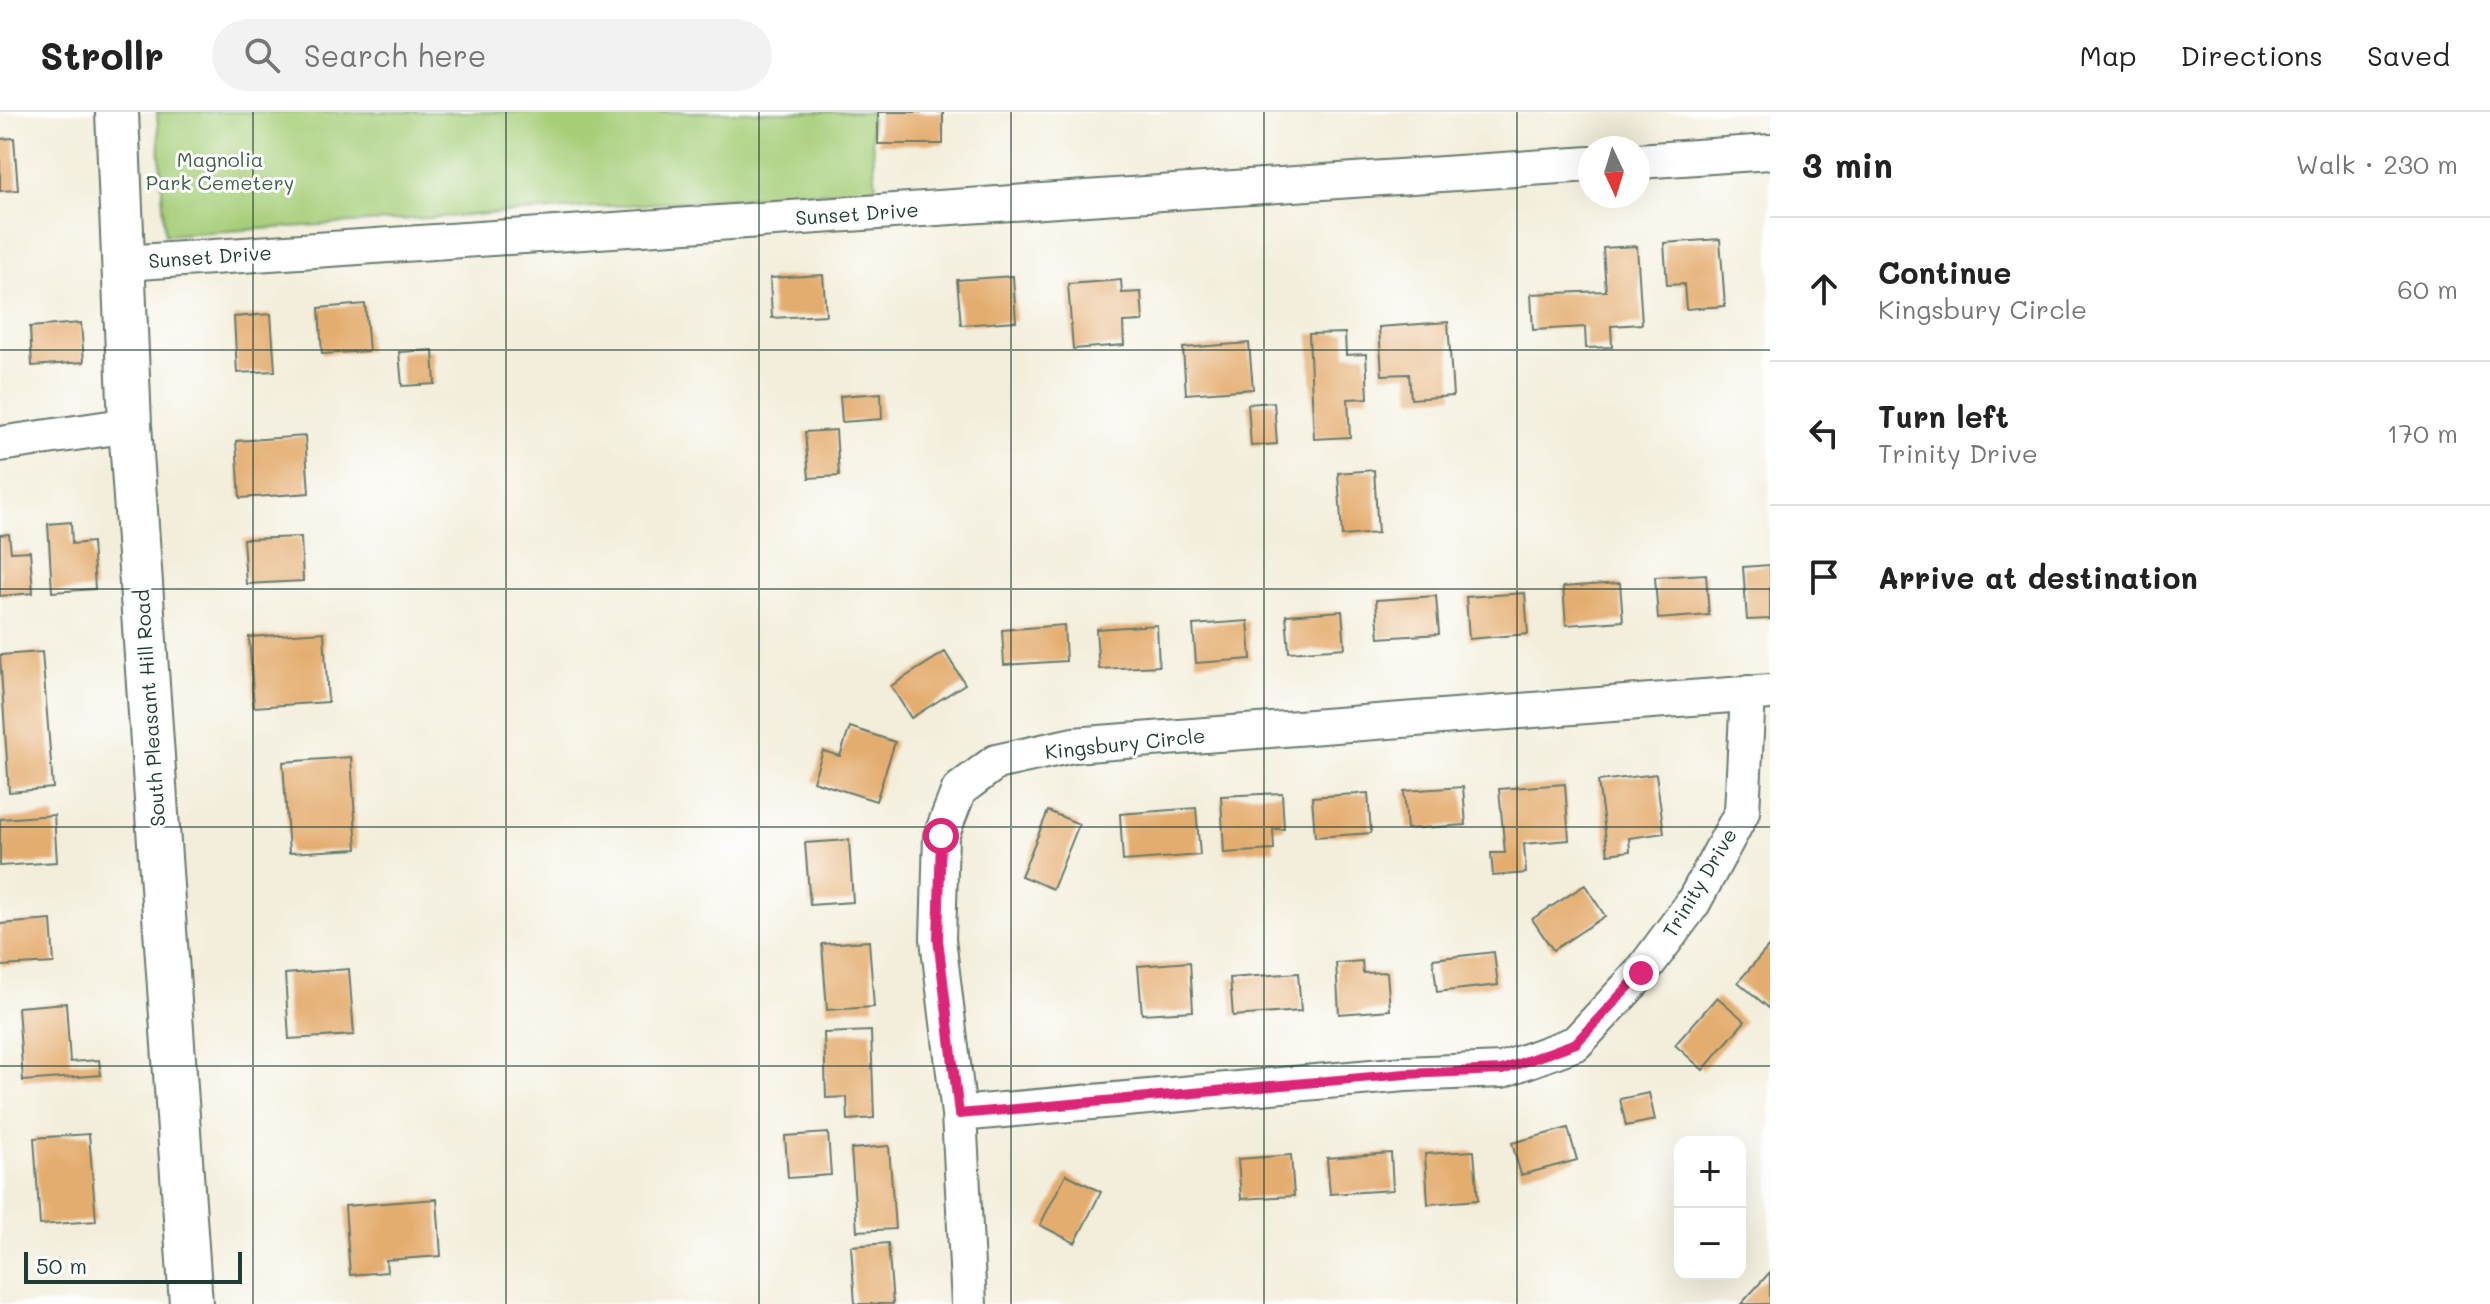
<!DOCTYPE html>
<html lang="en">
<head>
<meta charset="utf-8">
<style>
	body { margin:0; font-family:Mali,sans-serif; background:#f2f2f2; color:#222 }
	.controls { position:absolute; right:24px; bottom:24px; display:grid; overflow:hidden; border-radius:16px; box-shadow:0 8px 32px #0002 }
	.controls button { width:72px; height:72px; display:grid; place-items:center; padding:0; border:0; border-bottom:2px solid #e0e0e0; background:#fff; color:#222; font:40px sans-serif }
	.compass { position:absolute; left:1578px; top:24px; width:72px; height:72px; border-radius:50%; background:#fff; box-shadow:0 8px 32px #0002; rotate:176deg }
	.scale { position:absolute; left:24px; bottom:20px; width:218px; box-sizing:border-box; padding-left:8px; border:4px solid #1f3d34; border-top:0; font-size:22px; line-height:28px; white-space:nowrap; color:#1f3d34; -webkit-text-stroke:6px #fff; paint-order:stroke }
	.stop { position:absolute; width:24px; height:24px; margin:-18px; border:6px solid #db2777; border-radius:50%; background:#fff }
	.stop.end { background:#db2777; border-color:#fff; box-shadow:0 2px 8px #0008 }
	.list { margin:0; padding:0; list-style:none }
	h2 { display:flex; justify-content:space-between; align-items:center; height:104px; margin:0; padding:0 32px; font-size:34px }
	h2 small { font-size:26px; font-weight:400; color:#767676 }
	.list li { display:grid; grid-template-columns:52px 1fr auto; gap:24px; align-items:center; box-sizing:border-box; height:144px; padding:0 32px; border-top:2px solid #e0e0e0 }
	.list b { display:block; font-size:30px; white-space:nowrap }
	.list p { margin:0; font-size:26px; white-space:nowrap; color:#767676 }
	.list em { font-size:26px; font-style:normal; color:#767676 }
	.icon { flex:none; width:44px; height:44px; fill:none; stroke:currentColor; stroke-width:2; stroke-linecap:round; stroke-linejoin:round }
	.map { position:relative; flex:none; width:1770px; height:1192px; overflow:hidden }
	header { display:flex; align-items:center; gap:48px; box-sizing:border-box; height:112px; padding:0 40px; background:#fff; border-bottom:2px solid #e0e0e0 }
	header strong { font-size:38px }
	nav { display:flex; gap:44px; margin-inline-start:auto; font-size:28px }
	.search { width:560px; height:72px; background:#f2f2f2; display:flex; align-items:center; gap:20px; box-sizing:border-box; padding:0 28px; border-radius:44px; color:#767676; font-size:30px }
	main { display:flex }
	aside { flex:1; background:#fff }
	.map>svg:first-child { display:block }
	.green { fill:#a7cf7a; stroke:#638657; stroke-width:2 }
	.building { fill:#e4ad6f }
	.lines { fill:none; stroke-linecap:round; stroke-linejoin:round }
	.minor-casing { stroke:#697b6e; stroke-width:38 }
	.tertiary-casing { stroke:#697b6e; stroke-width:46 }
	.minor { stroke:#fff; stroke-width:34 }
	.tertiary { stroke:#fff; stroke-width:42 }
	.route { stroke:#db2777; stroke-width:10 }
	.grid { fill:none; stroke:#1f3d34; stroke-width:2; stroke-opacity:0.55 }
	.labels { text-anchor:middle; stroke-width:6; stroke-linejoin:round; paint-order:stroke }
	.park-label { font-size:20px; fill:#416246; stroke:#fff }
	.street-label { font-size:20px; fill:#1f3d34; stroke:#fff }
</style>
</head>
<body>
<header>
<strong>Strollr</strong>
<div class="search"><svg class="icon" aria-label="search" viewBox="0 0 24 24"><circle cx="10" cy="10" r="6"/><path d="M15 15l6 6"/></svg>Search here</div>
<nav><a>Map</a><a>Directions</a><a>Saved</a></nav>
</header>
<main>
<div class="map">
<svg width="1770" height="1192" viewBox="0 0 1770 1192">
	<rect width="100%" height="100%" fill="#fff"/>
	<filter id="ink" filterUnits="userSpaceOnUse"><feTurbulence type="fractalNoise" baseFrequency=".0125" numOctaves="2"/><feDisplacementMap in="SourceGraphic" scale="16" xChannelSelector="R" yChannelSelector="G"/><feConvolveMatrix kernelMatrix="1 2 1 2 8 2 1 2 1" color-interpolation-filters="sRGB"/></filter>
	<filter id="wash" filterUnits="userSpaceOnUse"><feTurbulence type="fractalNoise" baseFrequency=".006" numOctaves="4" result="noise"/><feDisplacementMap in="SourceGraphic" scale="32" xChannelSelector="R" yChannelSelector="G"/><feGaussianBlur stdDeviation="1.8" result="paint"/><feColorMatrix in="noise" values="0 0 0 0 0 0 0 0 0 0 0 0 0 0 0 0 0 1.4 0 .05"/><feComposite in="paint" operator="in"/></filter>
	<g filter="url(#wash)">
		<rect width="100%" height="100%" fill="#f3eedb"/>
		<path class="green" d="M 157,0 L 870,0 L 876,77 L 165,123 Z"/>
		<g id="blocks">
			<path class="building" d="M 878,0 L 943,0 L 943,32 L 878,32 Z
				M 14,26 L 18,78 L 0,79 L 0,27 Z
				M 1720,127 L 1725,194 L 1686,197 L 1684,172 L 1667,173 L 1664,131 Z
				M 1637,134 L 1642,212 L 1611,214 L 1612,235 L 1586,236 L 1585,215 L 1533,218 L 1531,182 L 1606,179 L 1603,136 Z
				M 823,163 L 826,203 L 772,206 L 770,166 Z
				M 1013,164 L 1016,209 L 961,213 L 957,168 Z
				M 1121,168 L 1122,181 L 1141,180 L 1143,209 L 1123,210 L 1124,233 L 1073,237 L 1068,172 Z
				M 365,192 L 369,239 L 322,242 L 319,196 Z
				M 271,202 L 275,259 L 237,261 L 234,205 Z
				M 1448,210 L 1453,284 L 1411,287 L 1409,262 L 1382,263 L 1379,215 Z
				M 81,211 L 84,250 L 32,254 L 30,215 Z
				M 1345,221 L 1346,243 L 1366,242 L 1368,286 L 1348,287 L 1350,325 L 1314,327 L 1309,222 Z
				M 1249,231 L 1253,277 L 1186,282 L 1183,236 Z
				M 433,238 L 435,272 L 402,274 L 399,240 Z
				M 881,281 L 882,307 L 842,310 L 840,284 Z
				M 1274,290 L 1277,332 L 1251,334 L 1248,292 Z
				M 836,318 L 839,364 L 809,366 L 805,320 Z
				M 305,324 L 309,381 L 240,386 L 236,329 Z
				M 1374,358 L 1378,421 L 1342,424 L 1338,361 Z
				M 71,410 L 72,432 L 92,430 L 95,477 L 52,480 L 48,412 Z
				M 9,422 L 11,440 L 30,439 L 33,481 L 0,484 L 0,423 Z
				M 301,425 L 303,469 L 246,472 L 243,427 Z
				M 1770,453 L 1770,507 L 1747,508 L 1743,455 Z
				M 1706,462 L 1709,503 L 1658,507 L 1655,465 Z
				M 1620,471 L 1623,509 L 1566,513 L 1563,475 Z
				M 1525,481 L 1528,522 L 1469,527 L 1466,485 Z
				M 1436,484 L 1439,522 L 1379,526 L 1376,488 Z
				M 1342,499 L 1345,536 L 1289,540 L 1286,503 Z
				M 1248,509 L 1251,547 L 1196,551 L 1193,513 Z
				M 1064,513 L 1066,549 L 1004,553 L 1002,518 Z
				M 1157,513 L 1159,554 L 1099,557 L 1096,517 Z
				M 324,520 L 328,590 L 254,595 L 249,525 Z
				M 42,540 L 53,676 L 9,680 L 0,543 Z
				M 945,540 L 965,572 L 911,606 L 891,574 Z
				M 850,615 L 895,630 L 876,689 L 813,669 L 823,639 L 840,644 Z
				M 351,645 L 357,737 L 289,741 L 283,650 Z
				M 1656,662 L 1664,721 L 1629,726 L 1630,739 L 1608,742 L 1598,669 Z
				M 1565,672 L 1569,728 L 1524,732 L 1526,761 L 1493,764 L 1491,741 L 1505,741 L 1499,677 Z
				M 1463,675 L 1466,713 L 1407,717 L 1404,679 Z
				M 1282,681 L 1284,717 L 1273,717 L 1274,738 L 1224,741 L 1221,684 Z
				M 1368,681 L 1371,721 L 1315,725 L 1312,685 Z
				M 1196,696 L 1200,743 L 1123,749 L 1120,702 Z
				M 1048,699 L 1079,712 L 1053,777 L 1021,764 Z
				M 54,703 L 57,750 L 0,754 L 0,707 Z
				M 849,728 L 853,790 L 810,793 L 805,731 Z
				M 1585,773 L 1605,804 L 1553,838 L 1532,807 Z
				M 51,808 L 54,851 L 1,854 L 0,812 Z
				M 869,829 L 874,895 L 827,898 L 822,832 Z
				M 1770,833 L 1770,897 L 1738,870 Z
				M 1494,840 L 1498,873 L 1437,880 L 1433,847 Z
				M 1362,849 L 1363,861 L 1387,860 L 1390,898 L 1339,902 L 1336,851 Z
				M 1190,850 L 1193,899 L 1142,902 L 1138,854 Z
				M 349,857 L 354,923 L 289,927 L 285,862 Z
				M 1298,861 L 1301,899 L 1233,904 L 1230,866 Z
				M 1717,885 L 1745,909 L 1703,958 L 1675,933 Z
				M 66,891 L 70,950 L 99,948 L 101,963 L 23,969 L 18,895 Z
				M 871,919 L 874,1006 L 848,1008 L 847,985 L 826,986 L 824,921 Z
				M 1649,981 L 1655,1008 L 1626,1014 L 1620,987 Z
				M 1568,1016 L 1577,1048 L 1521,1063 L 1512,1031 Z
				M 828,1021 L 831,1063 L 788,1066 L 785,1024 Z
				M 89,1022 L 96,1109 L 40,1113 L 34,1026 Z
				M 889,1034 L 895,1117 L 857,1119 L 851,1037 Z
				M 1474,1039 L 1478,1088 L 1428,1092 L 1425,1042 Z
				M 1391,1041 L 1393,1078 L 1330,1082 L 1327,1046 Z
				M 1291,1043 L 1294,1084 L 1241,1087 L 1238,1047 Z
				M 1066,1062 L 1101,1080 L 1075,1131 L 1040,1113 Z
				M 437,1087 L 441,1144 L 386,1148 L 387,1160 L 350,1163 L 345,1094 Z
				M 888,1131 L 893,1192 L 855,1192 L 851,1134 Z
				M 1770,1160 L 1770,1192 L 1741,1192 Z"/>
		</g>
	</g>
	<g filter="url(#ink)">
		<use href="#blocks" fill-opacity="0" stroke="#697b6e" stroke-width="2"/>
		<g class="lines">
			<defs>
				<path id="minor" d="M 1638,49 L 1770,40
					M 124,151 L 1590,52
					M 0,332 L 130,313
					M 959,1002 L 1405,962 L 1502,958 L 1576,931 L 1641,861 L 1693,791 L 1742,700 L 1748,581
					M 969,1192 L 959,1002 L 938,827 L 941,724 L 959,678 L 996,650 L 1073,633 L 1770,580"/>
				<path id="tertiary" d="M 117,0 L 130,313 L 191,1192"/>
			</defs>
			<use href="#minor" class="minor-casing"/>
			<use href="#tertiary" class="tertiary-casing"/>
			<use href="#minor" class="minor"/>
			<use href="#tertiary" class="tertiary"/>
		</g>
	</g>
	<g class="lines" filter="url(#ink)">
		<path class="route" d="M 941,724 L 938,827 L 959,1002 L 1405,962 L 1502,958 L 1576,931 L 1641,861"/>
	</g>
	<path class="grid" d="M 253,0 L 253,1192M 506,0 L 506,1192M 759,0 L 759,1192M 1011,0 L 1011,1192M 1264,0 L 1264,1192M 1517,0 L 1517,1192M 0,238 L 1770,238M 0,477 L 1770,477M 0,715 L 1770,715M 0,954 L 1770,954"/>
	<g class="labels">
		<g class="park-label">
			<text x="220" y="55">Magnolia<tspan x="220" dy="23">Park Cemetery</tspan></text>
		</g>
		<g class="street-label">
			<text transform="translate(857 102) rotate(-4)" y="7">Sunset Drive</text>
			<text transform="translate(210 145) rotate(-4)" y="7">Sunset Drive</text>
			<text transform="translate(150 596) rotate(-94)" y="7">South Pleasant Hill Road</text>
			<text transform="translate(1125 632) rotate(-6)" y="7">Kingsbury Circle</text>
			<text transform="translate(1700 771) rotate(-59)" y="7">Trinity Drive</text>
		</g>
	</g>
</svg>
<div class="controls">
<button>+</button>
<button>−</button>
</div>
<svg class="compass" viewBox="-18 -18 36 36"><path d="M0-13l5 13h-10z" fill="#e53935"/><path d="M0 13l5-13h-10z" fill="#767676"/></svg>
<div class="scale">50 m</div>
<div class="stop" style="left:941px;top:724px"></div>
<div class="stop end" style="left:1641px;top:861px"></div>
</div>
<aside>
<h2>3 min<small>Walk · 230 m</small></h2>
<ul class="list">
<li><svg class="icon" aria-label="ahead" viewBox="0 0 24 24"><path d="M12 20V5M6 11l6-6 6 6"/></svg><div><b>Continue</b><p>Kingsbury Circle</p></div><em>60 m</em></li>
<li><svg class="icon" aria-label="left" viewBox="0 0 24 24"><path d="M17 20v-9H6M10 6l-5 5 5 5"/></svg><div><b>Turn left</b><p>Trinity Drive</p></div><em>170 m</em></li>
<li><svg class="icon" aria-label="arrive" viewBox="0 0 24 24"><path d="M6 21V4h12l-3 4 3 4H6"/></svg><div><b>Arrive at destination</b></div></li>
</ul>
</aside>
</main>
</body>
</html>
